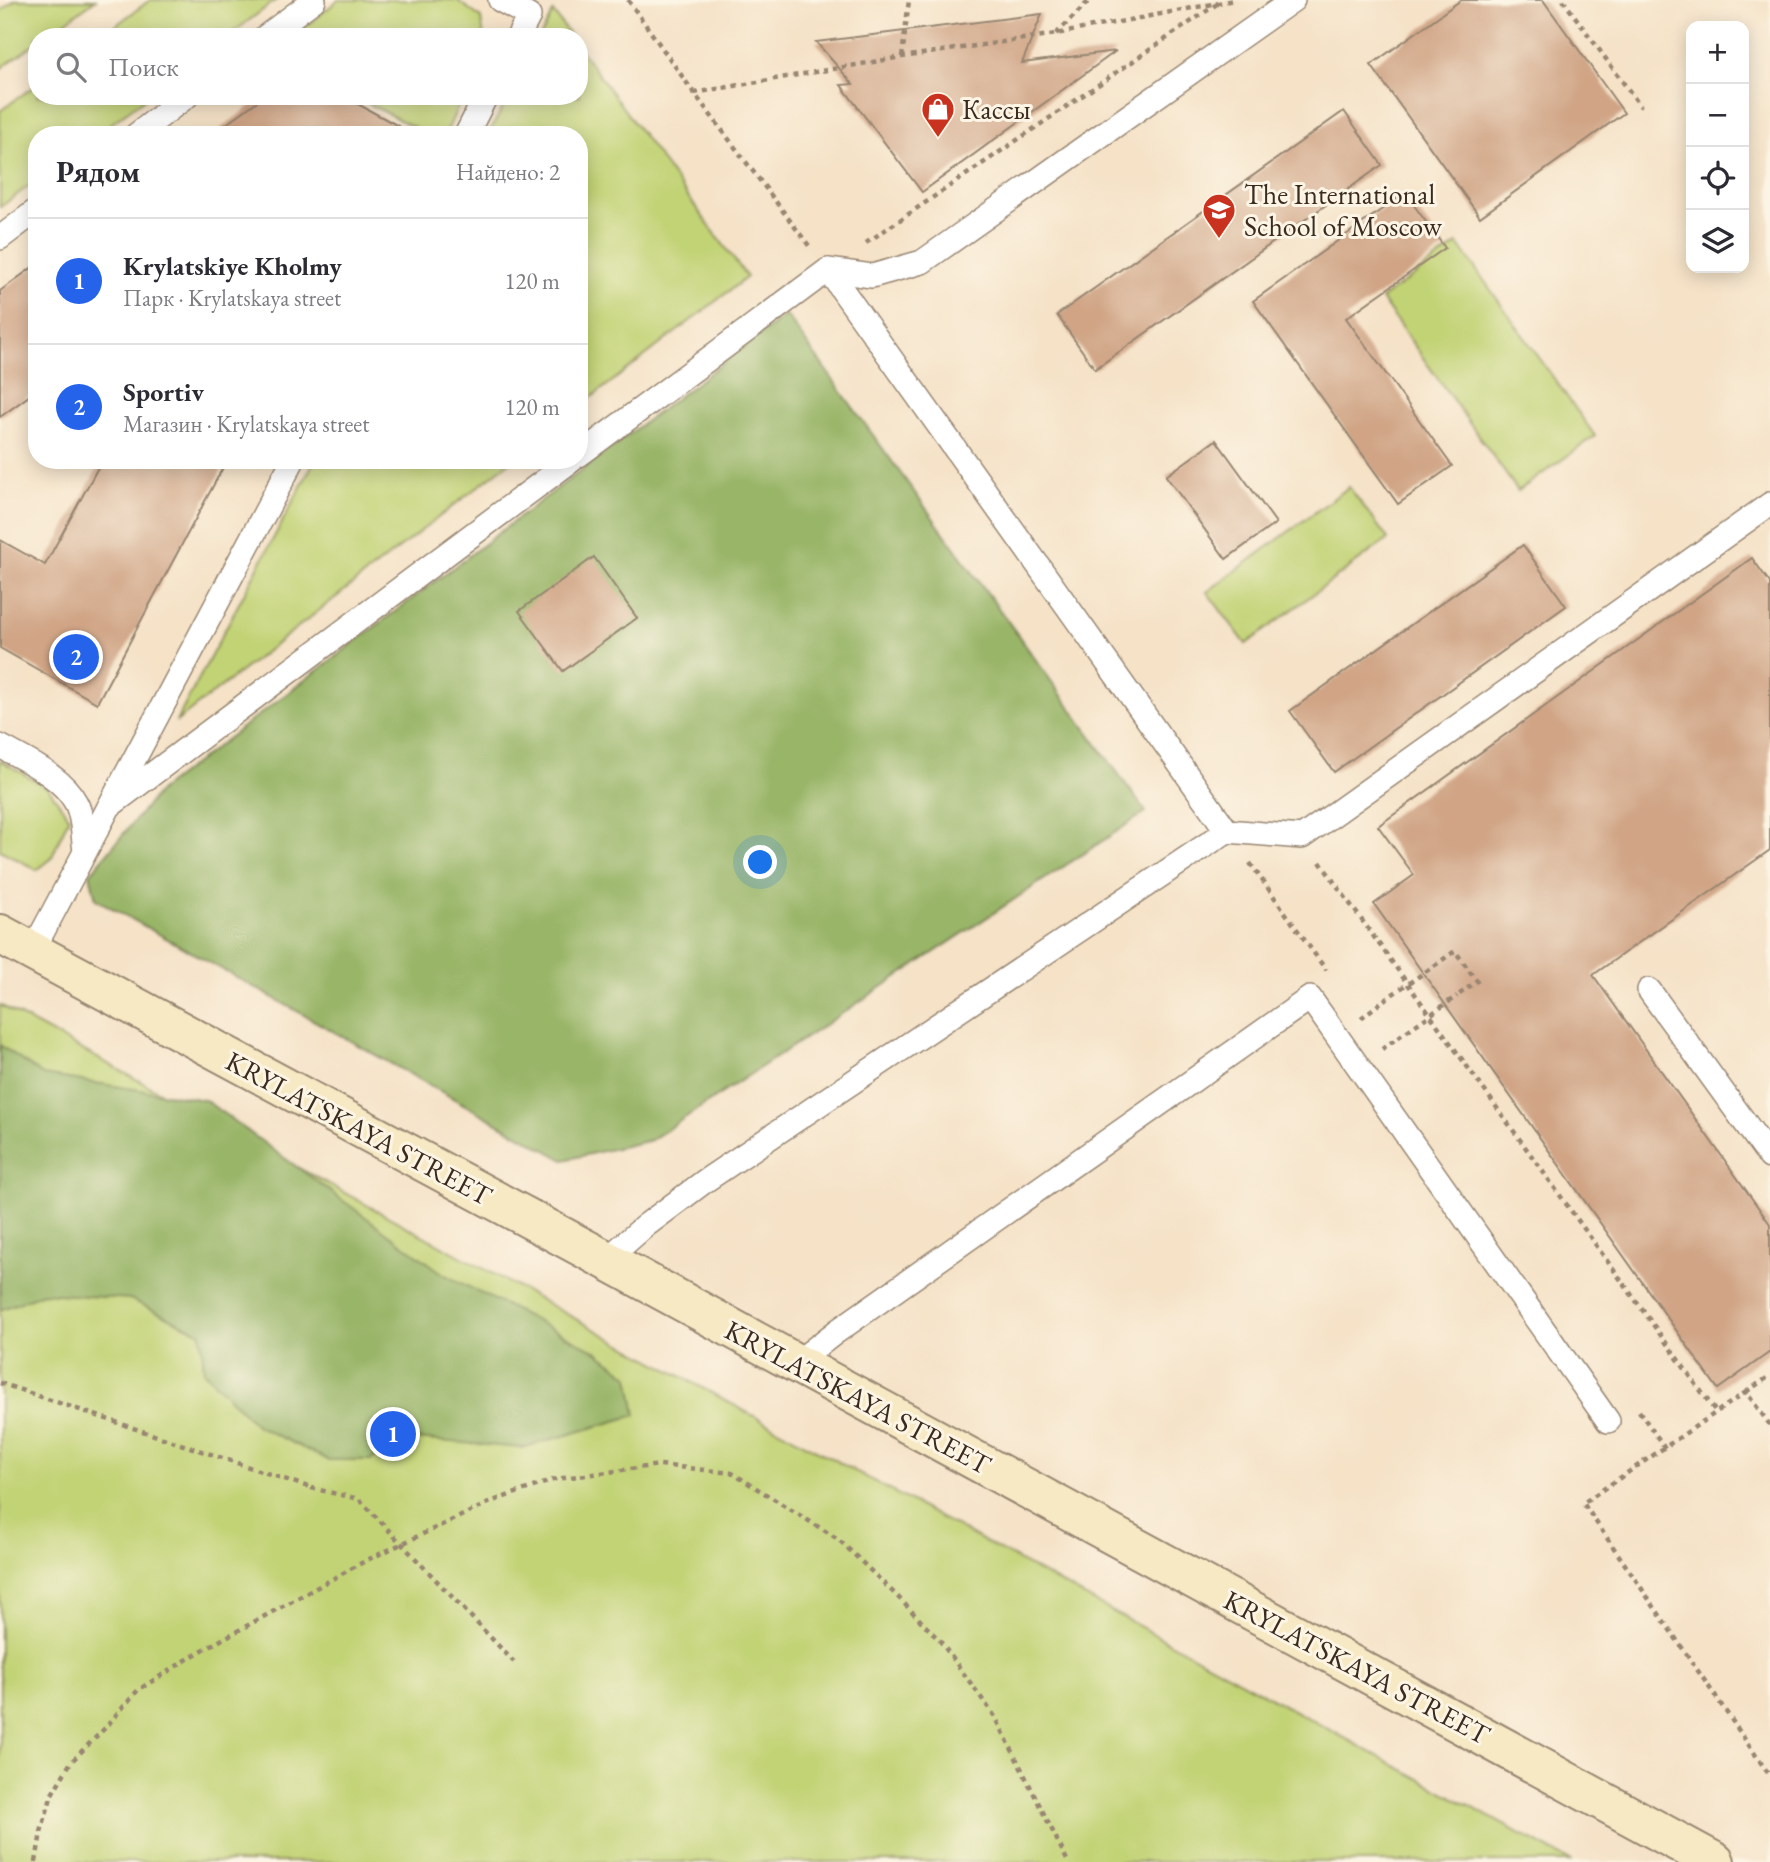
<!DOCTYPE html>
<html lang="ru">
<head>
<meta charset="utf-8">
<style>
	body { margin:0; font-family:"EB Garamond",serif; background:#f2f2f3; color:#2b2b33 }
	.controls { position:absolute; right:21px; top:21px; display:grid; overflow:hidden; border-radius:14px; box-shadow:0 4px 18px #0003 }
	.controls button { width:63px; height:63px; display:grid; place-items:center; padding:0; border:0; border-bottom:2px solid #e1e1e2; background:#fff; color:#2b2b33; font:35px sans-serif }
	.you { position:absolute; left:761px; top:863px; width:24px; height:24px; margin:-18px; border:5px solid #fff; border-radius:50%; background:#1a73e8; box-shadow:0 0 0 10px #1a73e833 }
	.badge { display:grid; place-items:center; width:46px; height:46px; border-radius:50%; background:#2563eb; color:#fff; font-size:23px; font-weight:700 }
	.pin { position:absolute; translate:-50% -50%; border:4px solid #fff; box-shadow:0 2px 7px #0006 }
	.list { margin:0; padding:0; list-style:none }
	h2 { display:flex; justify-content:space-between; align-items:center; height:91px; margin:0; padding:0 28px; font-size:30px }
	h2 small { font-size:23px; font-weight:400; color:#7c7c81 }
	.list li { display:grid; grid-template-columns:46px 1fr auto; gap:21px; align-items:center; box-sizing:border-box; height:126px; padding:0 28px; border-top:2px solid #e1e1e2 }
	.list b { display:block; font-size:26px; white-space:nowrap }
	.list p { margin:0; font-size:23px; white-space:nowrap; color:#7c7c81 }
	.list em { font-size:23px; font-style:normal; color:#7c7c81 }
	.icon { flex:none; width:38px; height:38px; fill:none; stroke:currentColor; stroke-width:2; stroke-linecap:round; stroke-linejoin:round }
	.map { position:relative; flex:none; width:1770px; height:1862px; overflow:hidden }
	.search { position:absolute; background:#fff; box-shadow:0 4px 18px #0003; left:28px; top:28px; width:560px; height:77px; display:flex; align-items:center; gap:18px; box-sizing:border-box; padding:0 24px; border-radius:28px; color:#7c7c81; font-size:26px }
	.panel { position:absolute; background:#fff; box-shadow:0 4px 18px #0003; left:28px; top:126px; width:560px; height:343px; border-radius:28px }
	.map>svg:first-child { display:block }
	.green { fill:#c2d376; stroke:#7e7e4a; stroke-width:2 }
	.forest { fill:#99b567; stroke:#6a7042; stroke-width:2 }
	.building { fill:#d0a485 }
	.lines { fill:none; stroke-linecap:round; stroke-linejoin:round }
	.lane-casing { stroke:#988672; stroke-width:26 }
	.secondary-casing { stroke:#988672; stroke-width:42 }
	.path { stroke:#988672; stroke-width:4.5; stroke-dasharray:5 5; stroke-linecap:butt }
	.lane { stroke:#fff; stroke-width:23 }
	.secondary { stroke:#f7e9c3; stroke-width:38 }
	.path-bridge { stroke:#988672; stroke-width:4.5; stroke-dasharray:5 5; stroke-linecap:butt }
	.labels { text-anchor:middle; stroke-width:6; stroke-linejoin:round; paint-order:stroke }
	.poi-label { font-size:28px; fill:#3b2a1e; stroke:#fcf5e5; text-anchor:start }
	.street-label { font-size:28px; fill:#3b2a1e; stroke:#fcf5e5 }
</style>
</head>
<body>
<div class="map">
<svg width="1770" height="1862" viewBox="0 0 1770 1862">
	<rect width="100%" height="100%" fill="#fcf5e5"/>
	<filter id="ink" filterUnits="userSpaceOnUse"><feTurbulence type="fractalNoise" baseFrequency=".0143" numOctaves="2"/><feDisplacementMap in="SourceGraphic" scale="14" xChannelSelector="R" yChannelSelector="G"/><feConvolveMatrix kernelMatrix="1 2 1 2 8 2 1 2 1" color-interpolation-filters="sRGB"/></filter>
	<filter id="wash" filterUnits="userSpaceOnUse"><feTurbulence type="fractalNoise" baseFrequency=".00686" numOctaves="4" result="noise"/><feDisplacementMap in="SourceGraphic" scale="28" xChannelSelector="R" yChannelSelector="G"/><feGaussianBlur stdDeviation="1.57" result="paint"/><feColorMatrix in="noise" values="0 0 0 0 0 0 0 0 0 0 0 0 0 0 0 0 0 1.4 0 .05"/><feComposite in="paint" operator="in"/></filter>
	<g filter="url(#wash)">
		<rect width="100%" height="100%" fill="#f5e2c7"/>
		<path class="green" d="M 15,0 L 95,0 L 45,37 L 37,37 L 37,42 L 0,69 L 0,11 Z
			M 150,0 L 276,0 L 227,37 L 100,37 Z
			M 338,0 L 457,0 L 481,18 L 484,37 L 294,37 Z
			M 553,12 L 571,37 L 540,37 Z
			M 579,48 L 747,277 L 579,407 L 579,135 L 488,135 L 509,96 L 579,96 Z
			M 37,84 L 37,96 L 148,96 L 96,135 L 37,135 L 37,180 L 0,207 L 0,111 Z
			M 354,96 L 463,96 L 445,135 L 429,135 Z
			M 1458,244 L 1595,436 L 1518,491 L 1381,299 Z
			M 315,460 L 512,460 L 176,722 Z
			M 1349,487 L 1388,539 L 1246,644 L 1207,592 Z
			M 0,760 L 49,789 L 69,817 L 51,859 L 37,870 L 0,850 Z
			M 0,1005 L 1572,1862 L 0,1862 Z"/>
		<path class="forest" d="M 786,315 L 1146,812 L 651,1140 L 564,1160 L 96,899 L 90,874 L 160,790 Z
			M 0,1045 L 43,1075 L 205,1100 L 445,1275 L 596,1351 L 629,1376 L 636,1415 L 522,1448 L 403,1438 L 371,1460 L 328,1460 L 257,1426 L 204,1372 L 201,1333 L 130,1299 L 43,1293 L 0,1310 Z"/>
		<g id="blocks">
			<path class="building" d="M 1461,0 L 1543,0 L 1624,113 L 1480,217 L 1371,65 Z
				M 1042,14 L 1022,63 L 1116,51 L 922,192 L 841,85 L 853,84 L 816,42 Z
				M 264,96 L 343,96 L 404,129 L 401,135 L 212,135 Z
				M 1344,111 L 1382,165 L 1095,369 L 1057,315 Z
				M 1405,193 L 1445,248 L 1346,318 L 1452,466 L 1398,504 L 1253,301 Z
				M 37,264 L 37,390 L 0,417 L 0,291 Z
				M 1216,440 L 1276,523 L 1226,559 L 1166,476 Z
				M 102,460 L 227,460 L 97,703 L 0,648 L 0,540 L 45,565 Z
				M 1523,545 L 1566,606 L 1334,772 L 1290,711 Z
				M 594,557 L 637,618 L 563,671 L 519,611 Z
				M 1752,558 L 1770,583 L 1770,850 L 1593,975 L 1770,1224 L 1770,1352 L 1718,1389 L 1374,904 L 1414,875 L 1378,826 Z"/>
		</g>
	</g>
	<g filter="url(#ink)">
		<use href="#blocks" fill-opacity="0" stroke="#988672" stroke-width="2"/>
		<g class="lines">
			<defs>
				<path id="lane" d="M 500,0 L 529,16 L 518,37
					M 265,37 L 314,0
					M 136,135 L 187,96
					M 466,135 L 486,96
					M 0,238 L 37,210
					M 828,270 L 1227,831
					M 579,455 L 828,270 L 872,276 L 922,262 L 1293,0
					M 0,746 C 25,760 62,776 76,803 C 83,816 83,838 85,852
					M 111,805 L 572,460
					M 32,952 L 293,460
					M 1649,990 L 1770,1157
					M 606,1260 L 645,1226 L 705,1181 L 1227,831 L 1302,837 L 1770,504
					M 796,1363 L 836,1332 L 1310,998 L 1608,1421"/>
				<path id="secondary" d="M 0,934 L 606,1260 L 1715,1862"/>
			</defs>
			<use href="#lane" class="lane-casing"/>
			<use href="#secondary" class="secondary-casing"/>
			<path class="path" d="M 628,0 L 694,93 L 810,247
				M 1563,0 L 1641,107
				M 1056,34 L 1090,0
				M 902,57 L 909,0
				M 694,93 L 902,57 L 1056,34 L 1234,0
				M 866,243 L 1217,4
				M 1320,862 L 1716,1412
				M 1250,863 L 1326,970
				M 1434,966 L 1455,951 L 1477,981 L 1457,996
				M 1361,1018 L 1384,1000
				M 1382,1049 L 1407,1031
				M 0,1383 L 311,1488
				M 1746,1392 L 1770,1376
				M 1639,1411 L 1665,1448
				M 1770,1425 L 1746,1392 L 1583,1503 L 1770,1776
				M 36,1862 L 41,1832 L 52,1794 L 71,1762 L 105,1728 L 138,1690 L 199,1652 L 367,1560 L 493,1501 L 556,1479 L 660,1465 L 732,1473 L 838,1539 L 897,1596 L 940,1641 L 996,1718 L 1068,1862"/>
			<use href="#lane" class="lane"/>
			<use href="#secondary" class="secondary"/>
			<path class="path-bridge" d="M 1384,1000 L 1434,966
				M 1407,1031 L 1457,996
				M 311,1488 L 359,1499 L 514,1662"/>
		</g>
	</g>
	<defs>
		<symbol id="shop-pin" viewBox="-11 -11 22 30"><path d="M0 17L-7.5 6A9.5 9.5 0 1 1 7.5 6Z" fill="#c8321e" stroke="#fcf5e5"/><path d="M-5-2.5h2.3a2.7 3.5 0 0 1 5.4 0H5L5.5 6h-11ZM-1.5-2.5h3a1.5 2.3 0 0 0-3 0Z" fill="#fff"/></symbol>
		<symbol id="school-pin" viewBox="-11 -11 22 30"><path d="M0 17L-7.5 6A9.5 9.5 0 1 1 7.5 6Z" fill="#c8321e" stroke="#fcf5e5"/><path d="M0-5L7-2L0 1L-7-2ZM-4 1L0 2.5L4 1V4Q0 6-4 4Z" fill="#fff"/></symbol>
	</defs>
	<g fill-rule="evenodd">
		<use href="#shop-pin" x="919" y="90" width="38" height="52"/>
		<use href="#school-pin" x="1200" y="191" width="38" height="52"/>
	</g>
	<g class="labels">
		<g class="poi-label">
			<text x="962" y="119">Кассы</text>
			<text x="1244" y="204">The International<tspan x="1244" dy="32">School of Moscow</tspan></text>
		</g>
		<g class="street-label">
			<text transform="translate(359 1128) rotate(28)" y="10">KRYLATSKAYA STREET</text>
			<text transform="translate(858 1397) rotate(28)" y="10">KRYLATSKAYA STREET</text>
			<text transform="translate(1357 1667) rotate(28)" y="10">KRYLATSKAYA STREET</text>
		</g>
	</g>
</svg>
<div class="controls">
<button>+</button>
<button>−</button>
<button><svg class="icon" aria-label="locate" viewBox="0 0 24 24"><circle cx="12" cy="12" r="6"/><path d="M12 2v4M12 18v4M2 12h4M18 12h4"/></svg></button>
<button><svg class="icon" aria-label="layers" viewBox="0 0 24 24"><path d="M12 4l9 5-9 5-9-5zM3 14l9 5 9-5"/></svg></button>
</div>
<div class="you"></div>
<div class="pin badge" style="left:393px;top:1434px">1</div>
<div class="pin badge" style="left:76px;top:657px">2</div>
<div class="search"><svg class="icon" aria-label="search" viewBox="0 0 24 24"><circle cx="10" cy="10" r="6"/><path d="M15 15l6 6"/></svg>Поиск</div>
<section class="panel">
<h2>Рядом<small>Найдено: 2</small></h2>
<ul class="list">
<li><span class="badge">1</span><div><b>Krylatskiye Kholmy</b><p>Парк · Krylatskaya street</p></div><em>120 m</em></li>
<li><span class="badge">2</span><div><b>Sportiv</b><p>Магазин · Krylatskaya street</p></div><em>120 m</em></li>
</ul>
</section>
</div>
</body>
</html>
